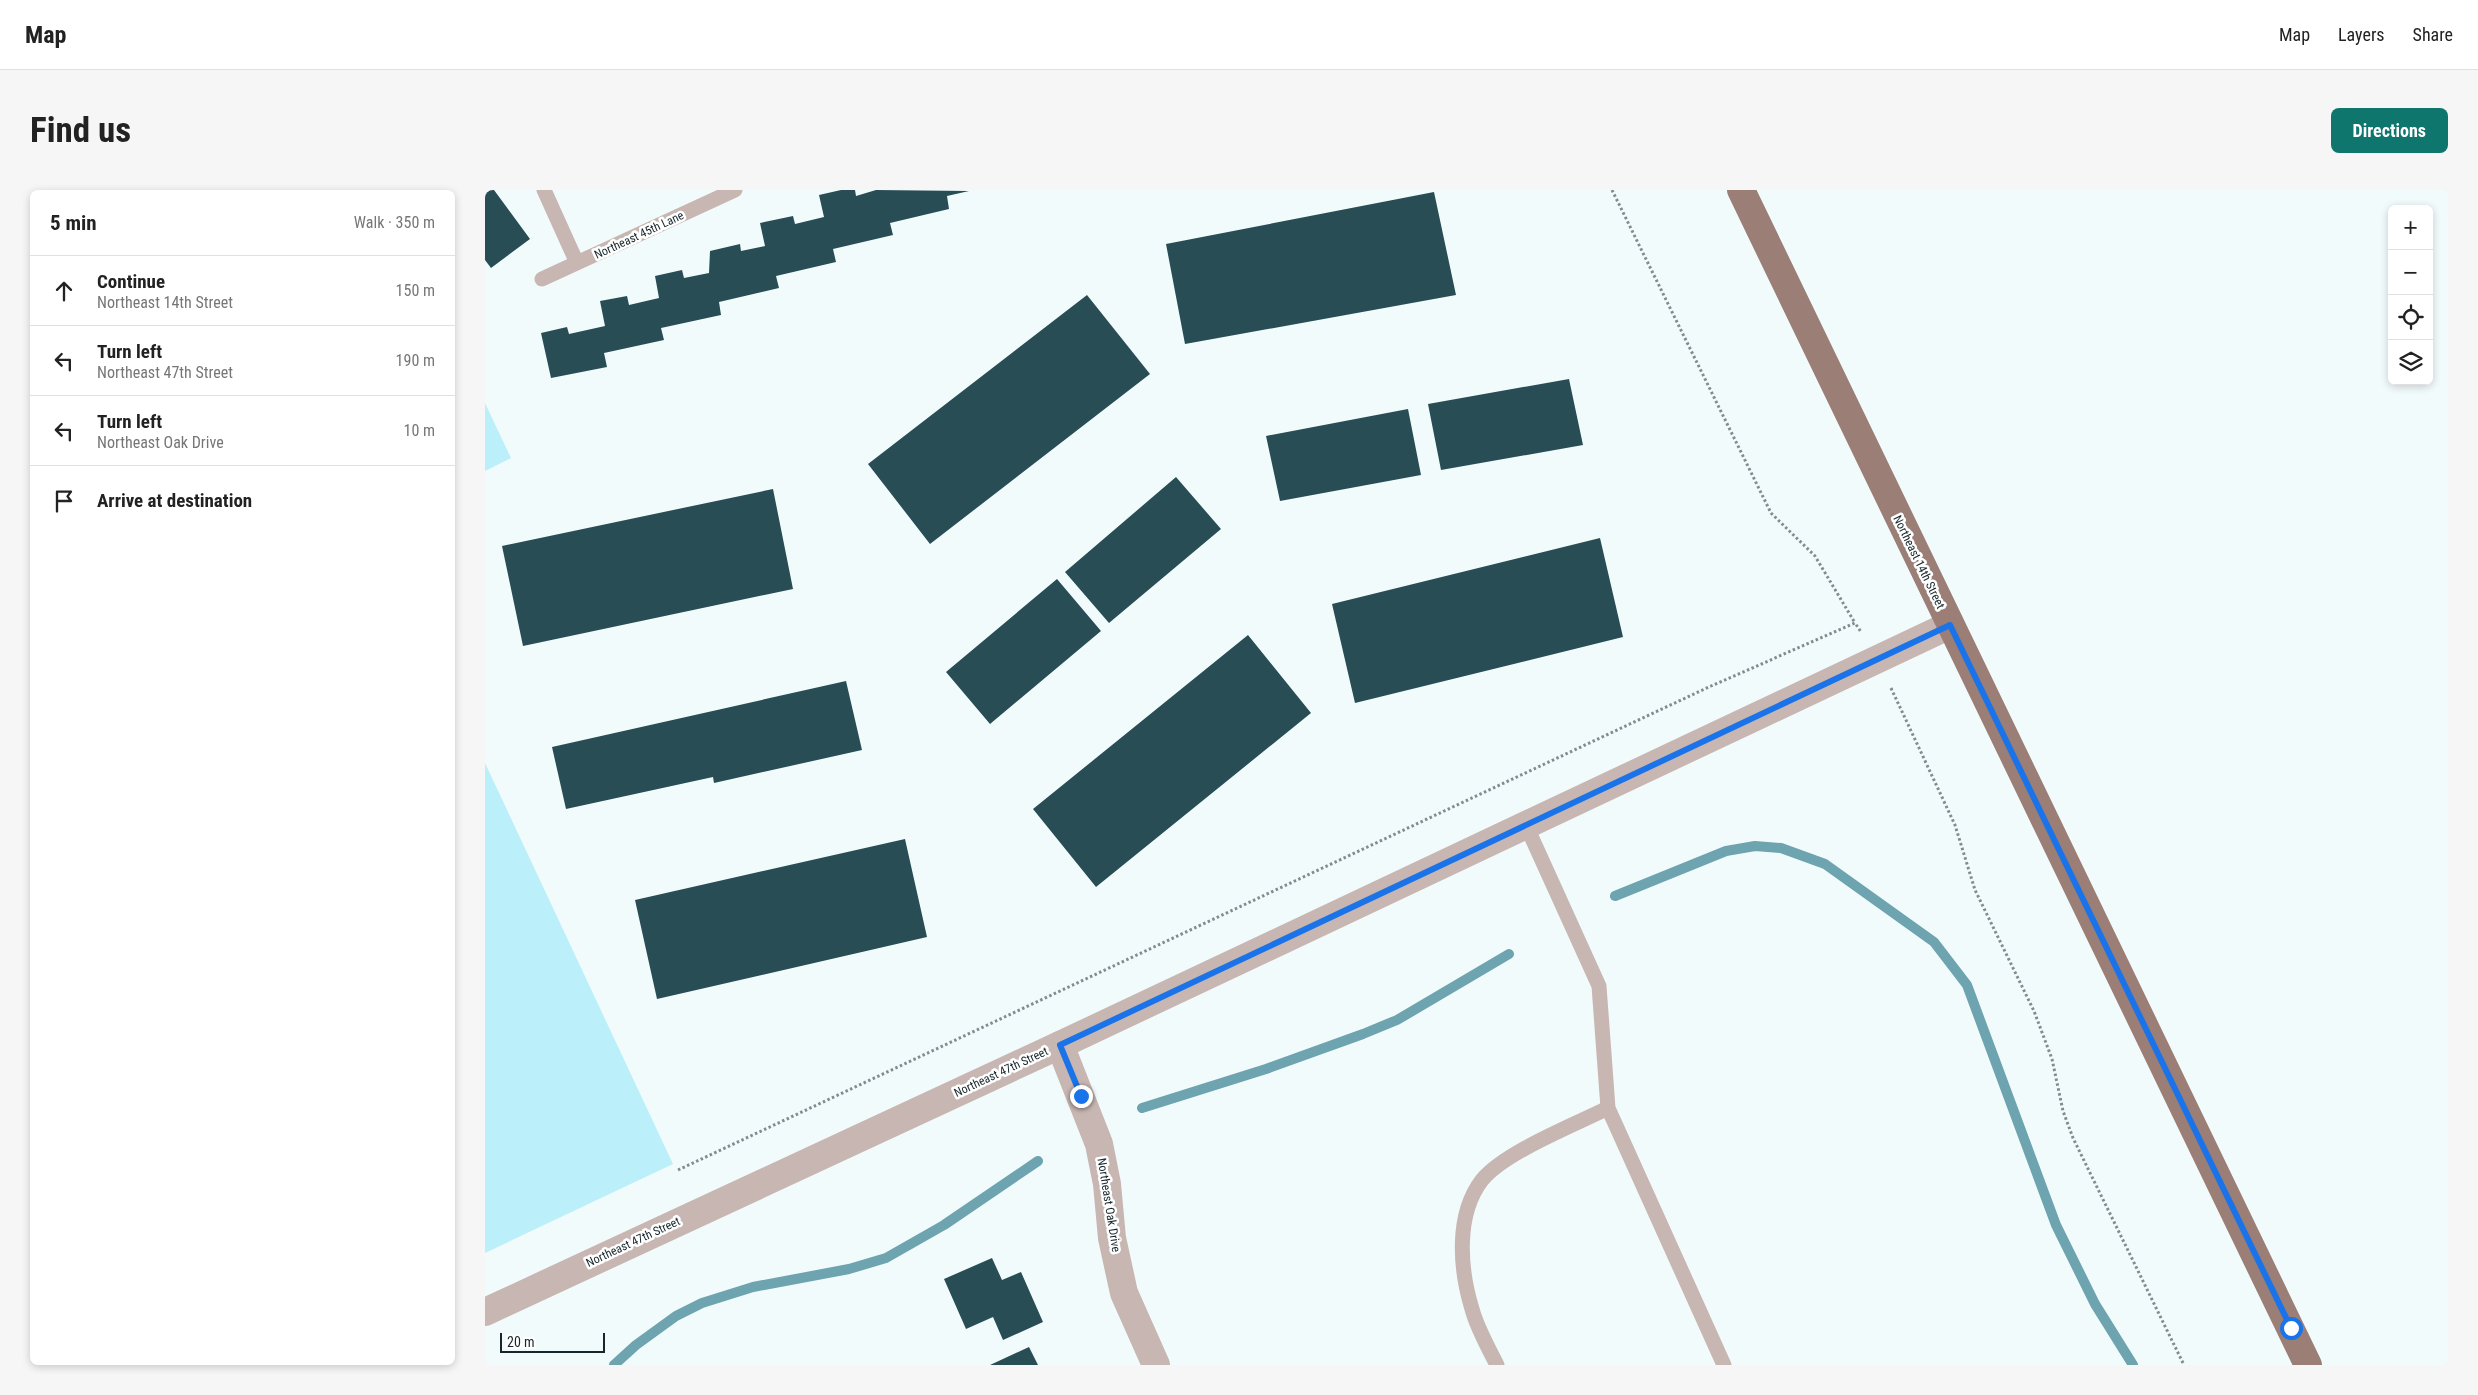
<!DOCTYPE html>
<html lang="en">
<head>
<meta charset="utf-8">
<style>
	body { margin:0; font-family:"Roboto Condensed",sans-serif; background:#f6f6f6; color:#222 }
	.controls { position:absolute; right:15px; top:15px; display:grid; overflow:hidden; border-radius:8px; box-shadow:0 2px 8px #0003 }
	.controls button { width:45px; height:45px; display:grid; place-items:center; padding:0; border:0; border-bottom:1px solid #e0e0e0; background:#fff; color:#222; font:25px sans-serif }
	.scale { position:absolute; left:15px; bottom:12px; width:105px; box-sizing:border-box; padding-left:5px; border:2px solid #16262a; border-top:0; font-size:14px; line-height:18px; white-space:nowrap; color:#16262a; -webkit-text-stroke:4px #fff; paint-order:stroke }
	.stop { position:absolute; width:15px; height:15px; margin:-11px; border:4px solid #1a73e8; border-radius:50%; background:#fff }
	.stop.end { background:#1a73e8; border-color:#fff; box-shadow:0 1px 5px #0008 }
	.list { margin:0; padding:0; list-style:none }
	h2 { display:flex; justify-content:space-between; align-items:center; height:65px; margin:0; padding:0 20px; font-size:21px }
	h2 small { font-size:16px; font-weight:400; color:#767676 }
	.list li { display:grid; grid-template-columns:32px 1fr auto; gap:15px; align-items:center; box-sizing:border-box; height:70px; padding:0 20px; border-top:1px solid #e0e0e0 }
	.list b { display:block; font-size:19px; white-space:nowrap }
	.list p { margin:0; font-size:16px; white-space:nowrap; color:#767676 }
	.list em { font-size:16px; font-style:normal; color:#767676 }
	.icon { flex:none; width:28px; height:28px; fill:none; stroke:currentColor; stroke-width:2; stroke-linecap:round; stroke-linejoin:round }
	.map { position:relative; flex:none; width:1963px; height:1175px; overflow:hidden; border-radius:8px }
	header { display:flex; align-items:center; gap:30px; box-sizing:border-box; height:70px; padding:0 25px; background:#fff; border-bottom:1px solid #e0e0e0 }
	header strong { font-size:24px }
	nav { display:flex; gap:28px; margin-inline-start:auto; font-size:18px }
	.intro { display:flex; align-items:center; justify-content:space-between; box-sizing:border-box; height:120px; padding:0 30px }
	h1 { margin:0; font-size:35px }
	.button { padding:12px 22px; border-radius:8px; background:#0f766e; color:#fff; font-size:18px; font-weight:700 }
	main { display:flex; gap:30px; padding:0 30px }
	aside { flex:1; background:#fff; border-radius:8px; box-shadow:0 2px 8px #0003 }
	.map>svg:first-child { display:block }
	.green { fill:#bbeffa }
	.lines { fill:none; stroke-linecap:round; stroke-linejoin:round }
	.stream { stroke:#6da4b0; stroke-width:10 }
	.building { fill:#284d55 }
	.path { stroke:#808d90; stroke-width:3; stroke-dasharray:2.5 2.5; stroke-linecap:butt }
	.service { stroke:#c7b6b1; stroke-width:15 }
	.minor { stroke:#c7b6b1; stroke-width:28 }
	.tertiary { stroke:#c7b6b1; stroke-width:28 }
	.primary { stroke:#9b7e76; stroke-width:28 }
	.route { stroke:#1a73e8; stroke-width:6 }
	.labels { text-anchor:middle; stroke-width:5; stroke-linejoin:round; paint-order:stroke }
	.street-label { font-size:12px; fill:#16262a; stroke:#fff }
</style>
</head>
<body>
<header>
<strong>Map</strong>
<nav><a>Map</a><a>Layers</a><a>Share</a></nav>
</header>
<div class="intro"><h1>Find us</h1><a class="button">Directions</a></div>
<main>
<aside>
<h2>5 min<small>Walk · 350 m</small></h2>
<ul class="list">
<li><svg class="icon" aria-label="ahead" viewBox="0 0 24 24"><path d="M12 20V5M6 11l6-6 6 6"/></svg><div><b>Continue</b><p>Northeast 14th Street</p></div><em>150 m</em></li>
<li><svg class="icon" aria-label="left" viewBox="0 0 24 24"><path d="M17 20v-9H6M10 6l-5 5 5 5"/></svg><div><b>Turn left</b><p>Northeast 47th Street</p></div><em>190 m</em></li>
<li><svg class="icon" aria-label="left" viewBox="0 0 24 24"><path d="M17 20v-9H6M10 6l-5 5 5 5"/></svg><div><b>Turn left</b><p>Northeast Oak Drive</p></div><em>10 m</em></li>
<li><svg class="icon" aria-label="arrive" viewBox="0 0 24 24"><path d="M6 21V4h12l-3 4 3 4H6"/></svg><div><b>Arrive at destination</b></div></li>
</ul>
</aside>
<div class="map">
<svg width="1963" height="1175" viewBox="0 0 1963 1175">
	<rect width="100%" height="100%" fill="#f2fbfc"/>
	<path class="green" d="M 0,213 L 26,268 L 0,281 Z
		M 0,573 L 188,974 L 0,1063 Z"/>
	<g class="lines">
		<path class="stream" d="M 1130,706 L 1241,661 L 1270,656 L 1296,658 L 1340,674 L 1449,752 L 1482,795 L 1571,1035 L 1610,1114 L 1648,1175
			M 657,918 L 781,879 L 878,844 L 912,830 L 1024,764
			M 129,1175 L 151,1155 L 191,1126 L 217,1113 L 268,1097 L 364,1079 L 401,1068 L 459,1035 L 553,971"/>
	</g>
	<path class="building" d="M 0,0 L 9,0 L 45,49 L 6,78 L 0,70 Z
		M 356,0 L 370,0 L 371,6 L 391,0 L 484,1 L 462,6 L 464,19 L 405,33 L 408,45 L 348,59 L 351,72 L 291,86 L 294,98 L 234,112 L 236,125 L 176,138 L 179,150 L 119,163 L 122,177 L 66,188 L 56,143 L 82,137 L 84,144 L 120,136 L 115,111 L 142,106 L 144,115 L 174,108 L 170,86 L 197,80 L 199,88 L 224,83 L 225,61 L 255,54 L 256,61 L 280,56 L 275,33 L 308,26 L 310,34 L 339,27 L 334,5 Z
		M 949,2 L 971,105 L 700,154 L 681,54 Z
		M 602,105 L 665,184 L 445,354 L 383,274 Z
		M 1084,189 L 1098,255 L 956,280 L 943,214 Z
		M 923,219 L 936,285 L 795,311 L 781,246 Z
		M 691,287 L 736,339 L 624,433 L 580,382 Z
		M 288,299 L 308,399 L 38,456 L 17,356 Z
		M 1115,348 L 1138,447 L 870,513 L 847,414 Z
		M 572,389 L 616,441 L 505,534 L 461,482 Z
		M 763,445 L 826,523 L 611,697 L 548,619 Z
		M 361,491 L 377,560 L 229,593 L 228,587 L 81,619 L 67,557 Z
		M 420,649 L 442,747 L 172,809 L 150,710 Z
		M 507,1068 L 517,1090 L 536,1082 L 558,1132 L 518,1150 L 508,1127 L 481,1139 L 459,1089 Z
		M 544,1157 L 553,1175 L 505,1175 Z"/>
	<g class="lines">
		<path class="path" d="M 1127,0 L 1286,323 L 1330,366 L 1370,433
			M 1406,498 L 1470,635 L 1490,700 L 1549,821 L 1567,869 L 1578,921 L 1588,948 L 1699,1175
			M 193,980 L 1226,496 L 1370,433 L 1376,442"/>
		<path class="service" d="M 59,0 L 92,73
			M 57,89 L 250,0
			M 1041,635 L 1114,796 L 1123,918 L 1239,1175
			M 1012,1175 C 1003,1157 992,1138 987,1119 C 975,1080 970,1025 997,990 C 1020,962 1089,935 1123,918"/>
		<path class="minor" d="M 575,855 L 614,954 L 622,994 L 627,1048 L 639,1103 L 671,1175"/>
		<path class="tertiary" d="M 0,1122 L 575,855 L 1465,435"/>
		<path class="primary" d="M 1256,0 L 1823,1175"/>
	</g>
	<g class="lines">
		<path class="route" d="M 596,906 L 575,855 L 1465,435 L 1806,1138"/>
	</g>
	<g class="labels">
		<g class="street-label">
			<text transform="translate(154 45) rotate(-25)" y="4">Northeast 45th Lane</text>
			<text transform="translate(1434 372) rotate(64)" y="4">Northeast 14th Street</text>
			<text transform="translate(516 882) rotate(-25)" y="4">Northeast 47th Street</text>
			<text transform="translate(624 1015) rotate(81)" y="4">Northeast Oak Drive</text>
			<text transform="translate(148 1052) rotate(-25)" y="4">Northeast 47th Street</text>
		</g>
	</g>
</svg>
<div class="controls">
<button>+</button>
<button>−</button>
<button><svg class="icon" aria-label="locate" viewBox="0 0 24 24"><circle cx="12" cy="12" r="6"/><path d="M12 2v4M12 18v4M2 12h4M18 12h4"/></svg></button>
<button><svg class="icon" aria-label="layers" viewBox="0 0 24 24"><path d="M12 4l9 5-9 5-9-5zM3 14l9 5 9-5"/></svg></button>
</div>
<div class="scale">20 m</div>
<div class="stop" style="left:1806px;top:1138px"></div>
<div class="stop end" style="left:596px;top:906px"></div>
</div>
</main>
</body>
</html>
